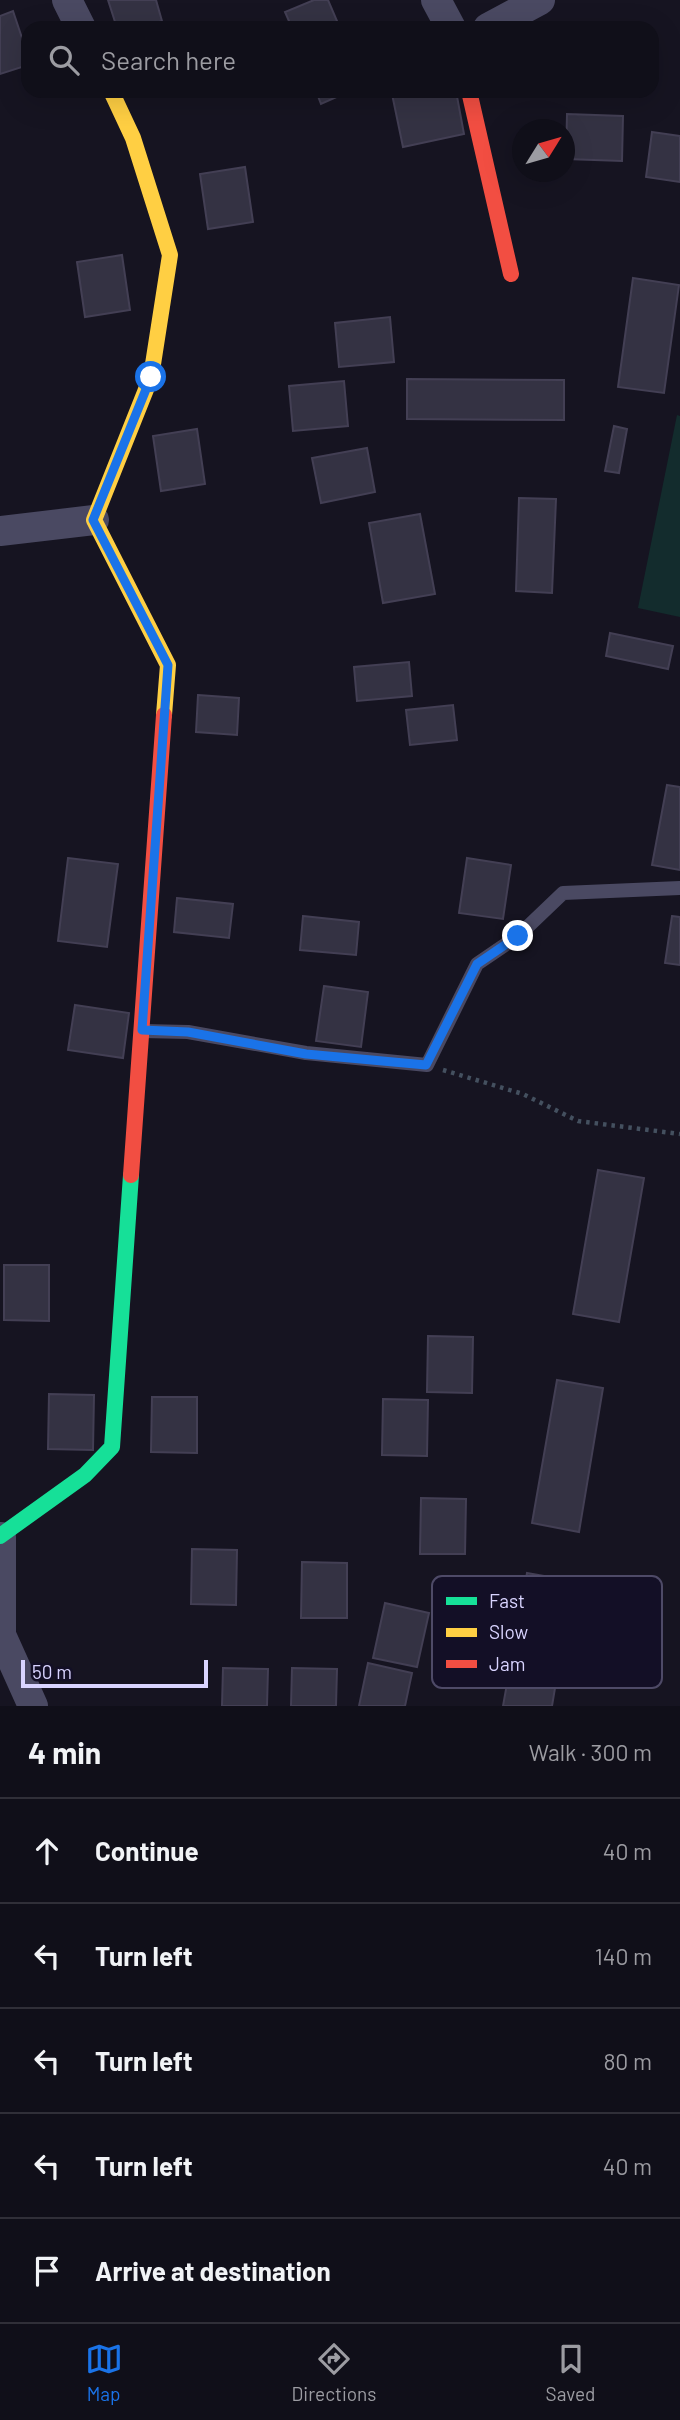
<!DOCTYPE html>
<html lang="en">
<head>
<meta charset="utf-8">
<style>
	body { margin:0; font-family:Barlow,sans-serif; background:#191822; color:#f1f3f6 }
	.compass { position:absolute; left:512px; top:119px; width:63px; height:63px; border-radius:50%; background:#100f19; box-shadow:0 7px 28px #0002; rotate:53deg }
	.scale { position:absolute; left:21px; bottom:18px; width:187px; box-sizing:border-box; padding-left:7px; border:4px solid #d9d4ff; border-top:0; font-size:19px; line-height:24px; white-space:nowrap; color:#d9d4ff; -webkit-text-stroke:5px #130f26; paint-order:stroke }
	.stop { position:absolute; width:21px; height:21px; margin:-16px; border:5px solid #1a73e8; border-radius:50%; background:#fff }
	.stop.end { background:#1a73e8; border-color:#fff; box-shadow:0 2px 7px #0008 }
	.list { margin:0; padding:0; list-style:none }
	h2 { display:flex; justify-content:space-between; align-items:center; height:91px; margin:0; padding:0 28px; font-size:30px }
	h2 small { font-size:23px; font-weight:400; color:#9c9ca2 }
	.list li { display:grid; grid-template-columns:46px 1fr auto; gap:21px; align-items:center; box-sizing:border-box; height:105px; padding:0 28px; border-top:2px solid #302f38 }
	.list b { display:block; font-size:26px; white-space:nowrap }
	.list em { font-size:23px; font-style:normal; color:#9c9ca2 }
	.icon { flex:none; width:38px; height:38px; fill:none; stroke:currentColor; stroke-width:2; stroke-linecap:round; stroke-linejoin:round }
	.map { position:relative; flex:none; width:680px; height:1706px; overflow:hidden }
	.search { position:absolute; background:#100f19; box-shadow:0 7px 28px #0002; left:21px; right:21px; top:21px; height:77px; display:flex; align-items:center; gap:18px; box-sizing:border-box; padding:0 24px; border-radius:21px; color:#9c9ca2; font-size:26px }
	.sheet { height:616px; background:#100f19 }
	nav { display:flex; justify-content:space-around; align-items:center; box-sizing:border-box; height:98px; border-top:2px solid #302f38; background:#100f19; font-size:19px; color:#9c9ca2 }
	nav a { display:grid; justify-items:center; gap:4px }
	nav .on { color:#1a73e8 }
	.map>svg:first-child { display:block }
	.green { fill:#132c2d }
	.building { fill:#343243; stroke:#433f54; stroke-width:2 }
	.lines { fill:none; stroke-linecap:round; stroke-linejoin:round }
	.path { stroke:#44505f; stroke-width:4.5; stroke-dasharray:3.5 5; stroke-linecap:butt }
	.lane { stroke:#4a4962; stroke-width:14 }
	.street { stroke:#4a4962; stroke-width:30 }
	.fast { stroke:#16e098; stroke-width:16 }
	.slow { stroke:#ffcf43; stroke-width:16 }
	.jam { stroke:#f24e42; stroke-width:16 }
	.route { stroke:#1a73e8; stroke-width:9 }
	.key { fill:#130f26; stroke:#4e4a67; stroke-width:2 }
	.key-label { font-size:19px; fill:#d9d4ff }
</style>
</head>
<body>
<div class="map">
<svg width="680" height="1706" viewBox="0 0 680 1706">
	<rect width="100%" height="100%" fill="#161421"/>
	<path class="green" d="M 677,415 L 680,416 L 680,617 L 638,608 Z"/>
	<path class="building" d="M 108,0 L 156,0 L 162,21 L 141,28 L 117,28 Z
		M 314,0 L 328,0 L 340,28 L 292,28 L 285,12 Z
		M 13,11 L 28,56 L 28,65 L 0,74 L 0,16 Z
		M 316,91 L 350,91 L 321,104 Z
		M 408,91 L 456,91 L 464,134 L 403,147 L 392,94 Z
		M 567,114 L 623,116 L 622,161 L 566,159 Z
		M 652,132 L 680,136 L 680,182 L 646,177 Z
		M 245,167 L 253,222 L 208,229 L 200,174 Z
		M 122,255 L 130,310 L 85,317 L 77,262 Z
		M 633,278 L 679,285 L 664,393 L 618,387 Z
		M 390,317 L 394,362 L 339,367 L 335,323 Z
		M 407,379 L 564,380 L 564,420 L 407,419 Z
		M 344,381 L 348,426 L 293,431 L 289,386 Z
		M 614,426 L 627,429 L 619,473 L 605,471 Z
		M 197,429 L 205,484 L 161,491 L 153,436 Z
		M 367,448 L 375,492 L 321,503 L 312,458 Z
		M 519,498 L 556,499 L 552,593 L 516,591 Z
		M 420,514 L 435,594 L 383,603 L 369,523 Z
		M 610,633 L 673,646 L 668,669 L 606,656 Z
		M 409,662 L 412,696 L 357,701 L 354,667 Z
		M 198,695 L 239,698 L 237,735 L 196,732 Z
		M 453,705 L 457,740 L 410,745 L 406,710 Z
		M 667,785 L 680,787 L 680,870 L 652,865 Z
		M 68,858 L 118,864 L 107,947 L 58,941 Z
		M 467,858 L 511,865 L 503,919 L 459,913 Z
		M 177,898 L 233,904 L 229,938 L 174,932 Z
		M 303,916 L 359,922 L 356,955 L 300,950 Z
		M 672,916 L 680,917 L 680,965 L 665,963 Z
		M 324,986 L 368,992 L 361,1047 L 316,1041 Z
		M 75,1005 L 129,1013 L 123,1058 L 68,1050 Z
		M 598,1170 L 644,1178 L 619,1322 L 573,1314 Z
		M 4,1265 L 49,1265 L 49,1321 L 4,1320 Z
		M 428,1336 L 473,1337 L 472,1393 L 427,1392 Z
		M 557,1380 L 603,1388 L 579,1532 L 532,1523 Z
		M 49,1394 L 94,1395 L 93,1450 L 48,1449 Z
		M 152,1397 L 197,1397 L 197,1453 L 151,1452 Z
		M 383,1399 L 428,1400 L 427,1456 L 382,1455 Z
		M 421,1498 L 466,1499 L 465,1554 L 420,1554 Z
		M 192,1549 L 237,1550 L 236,1605 L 191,1604 Z
		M 302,1562 L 347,1563 L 347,1618 L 301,1618 Z
		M 527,1573 L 573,1581 L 552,1706 L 503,1706 Z
		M 385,1603 L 429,1613 L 417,1667 L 373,1658 Z
		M 368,1663 L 412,1673 L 405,1706 L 359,1706 Z
		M 223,1668 L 268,1669 L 267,1706 L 222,1706 Z
		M 292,1668 L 337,1669 L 336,1706 L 291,1706 Z"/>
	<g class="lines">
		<path class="path" d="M 443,1070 L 523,1094 L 578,1121 L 680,1134"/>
		<path class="lane" d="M 143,1031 L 188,1032 L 306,1053 L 427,1065 L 477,964 L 518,936 L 563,893 L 680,888"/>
		<path class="street" d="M 67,0 L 81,28
			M 436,0 L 451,28
			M 488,28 L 540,0
			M 0,531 L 94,520
			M 1,1537 L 1,1635 L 33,1706"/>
		<path class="fast" d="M 0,1536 L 85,1475 L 112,1447 L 131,1175"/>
		<path class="slow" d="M 111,91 L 133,138 L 170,255 L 151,377 L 94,520 L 168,665 L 164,715"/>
		<path class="jam" d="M 469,91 L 511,274
			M 131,1175 L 164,715"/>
	</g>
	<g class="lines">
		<path class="route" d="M 151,377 L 93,520 L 168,665 L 142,1030 L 188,1032 L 306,1054 L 426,1065 L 477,964 L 518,936"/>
	</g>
	<rect x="432" y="1576" width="230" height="112" rx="10" class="key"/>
	<rect x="446" y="1597" width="31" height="8" fill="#16e098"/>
	<rect x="446" y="1628" width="31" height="9" fill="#ffcf43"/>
	<rect x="446" y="1660" width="31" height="8" fill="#f24e42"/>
	<g class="key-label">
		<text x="489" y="1608">Fast</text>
		<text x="489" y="1639">Slow</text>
		<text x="489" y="1671">Jam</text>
	</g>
</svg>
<svg class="compass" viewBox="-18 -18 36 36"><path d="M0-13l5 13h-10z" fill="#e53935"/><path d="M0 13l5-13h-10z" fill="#9c9ca2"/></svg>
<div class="scale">50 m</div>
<div class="stop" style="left:151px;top:377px"></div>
<div class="stop end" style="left:518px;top:936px"></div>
<div class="search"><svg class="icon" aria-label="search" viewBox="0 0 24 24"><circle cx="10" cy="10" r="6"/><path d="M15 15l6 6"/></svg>Search here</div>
</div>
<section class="sheet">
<h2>4 min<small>Walk · 300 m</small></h2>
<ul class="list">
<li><svg class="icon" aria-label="ahead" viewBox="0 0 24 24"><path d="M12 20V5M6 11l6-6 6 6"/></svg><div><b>Continue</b></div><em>40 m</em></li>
<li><svg class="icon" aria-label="left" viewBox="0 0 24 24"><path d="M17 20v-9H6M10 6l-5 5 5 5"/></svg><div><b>Turn left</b></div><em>140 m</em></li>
<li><svg class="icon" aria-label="left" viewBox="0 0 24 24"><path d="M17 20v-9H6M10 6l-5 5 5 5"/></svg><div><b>Turn left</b></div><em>80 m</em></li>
<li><svg class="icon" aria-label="left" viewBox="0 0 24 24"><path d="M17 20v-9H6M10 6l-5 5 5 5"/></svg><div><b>Turn left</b></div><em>40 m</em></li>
<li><svg class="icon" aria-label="arrive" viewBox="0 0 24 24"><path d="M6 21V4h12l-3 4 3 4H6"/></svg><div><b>Arrive at destination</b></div></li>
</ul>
</section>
<nav>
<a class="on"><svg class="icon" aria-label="map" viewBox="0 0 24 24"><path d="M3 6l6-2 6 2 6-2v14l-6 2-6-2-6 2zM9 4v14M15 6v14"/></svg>Map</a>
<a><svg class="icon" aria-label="directions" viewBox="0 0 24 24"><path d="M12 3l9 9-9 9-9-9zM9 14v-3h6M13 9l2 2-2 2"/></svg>Directions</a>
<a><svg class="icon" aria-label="saved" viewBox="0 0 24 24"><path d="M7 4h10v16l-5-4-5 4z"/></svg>Saved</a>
</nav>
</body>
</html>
